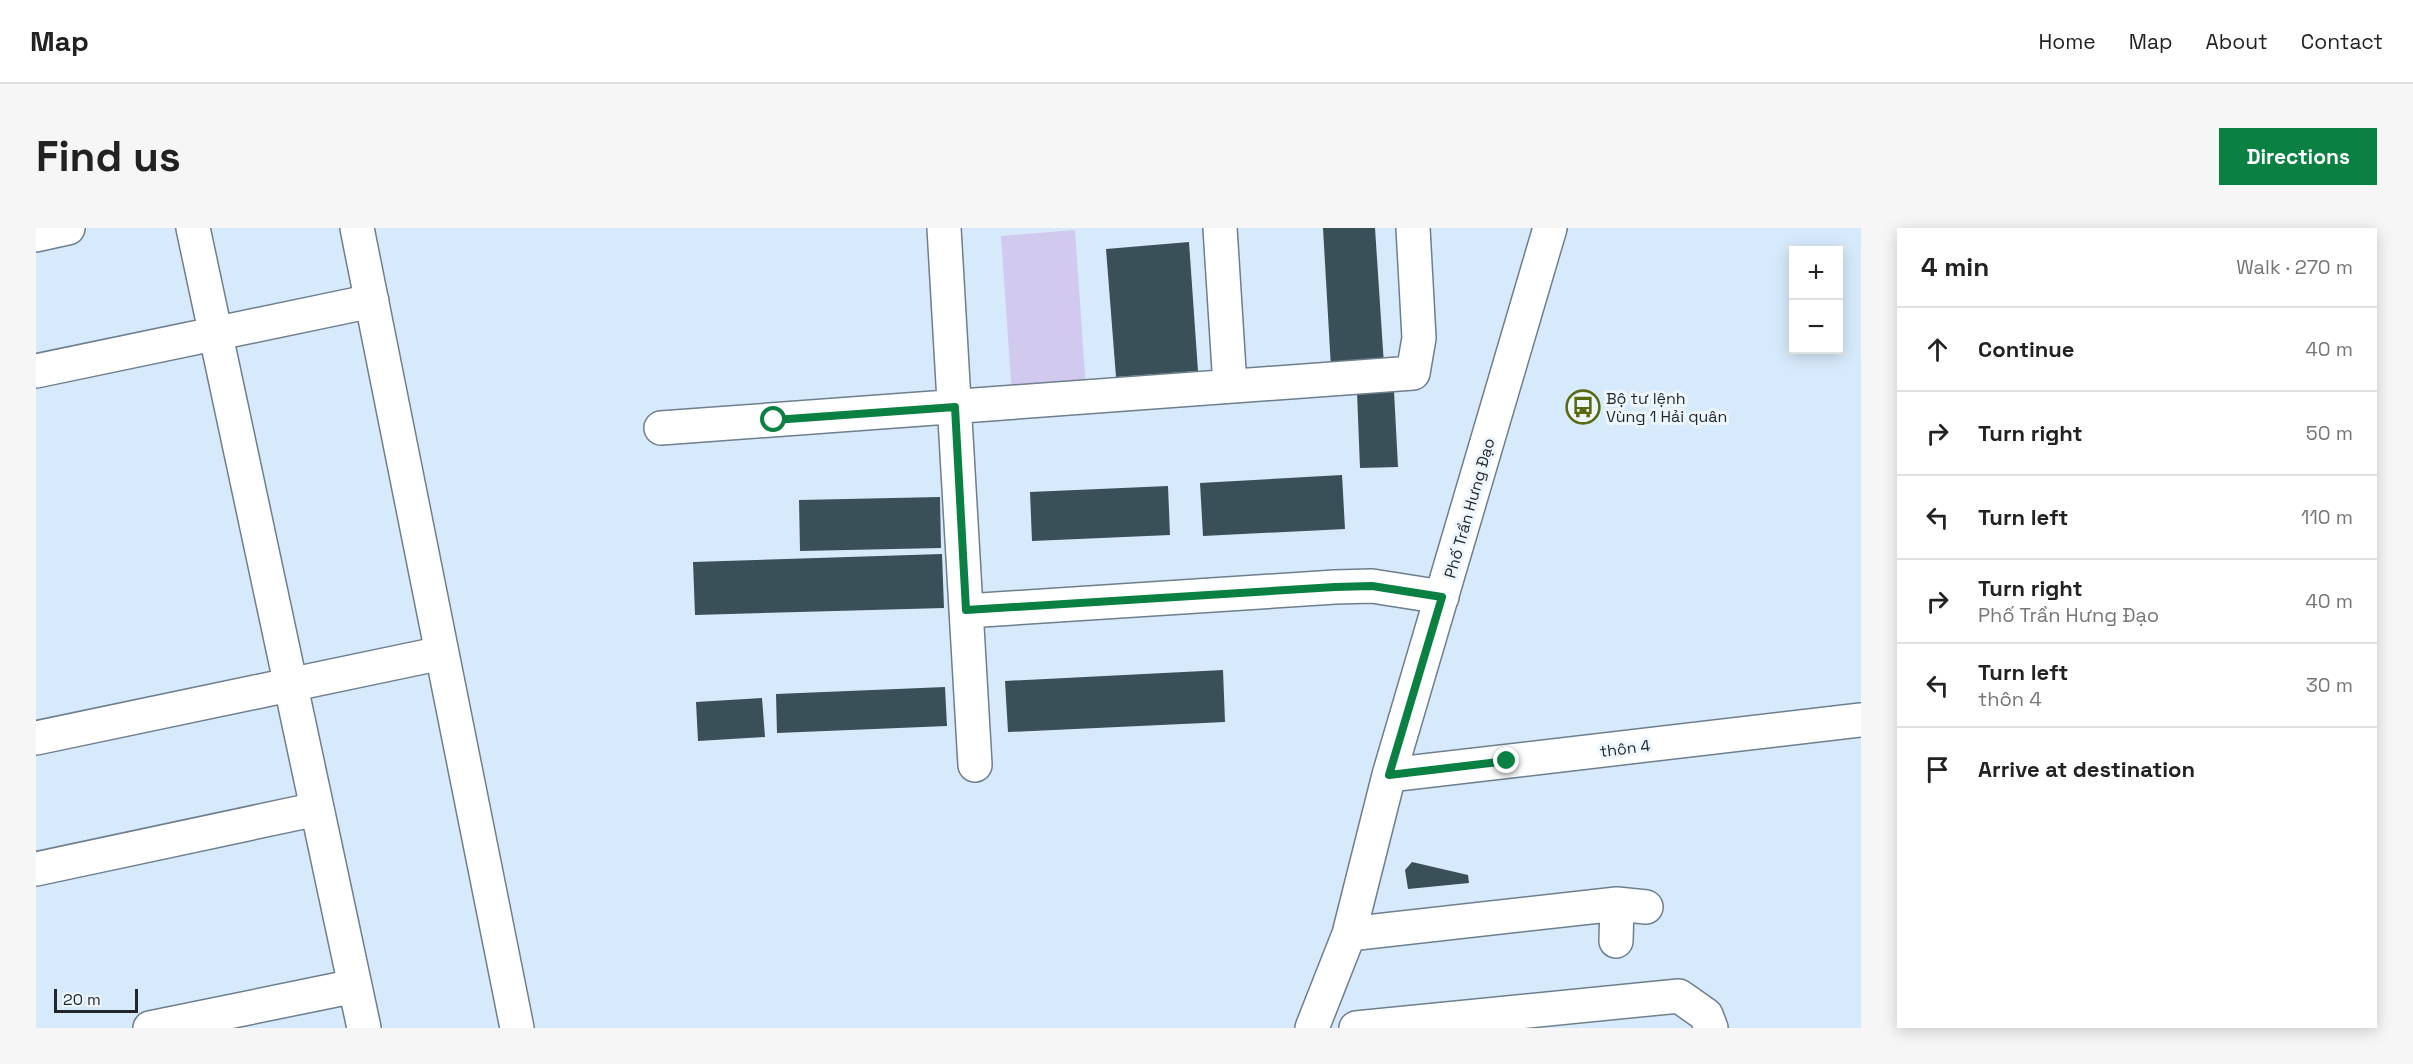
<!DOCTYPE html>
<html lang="en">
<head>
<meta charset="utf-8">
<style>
	body { margin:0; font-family:"Space Grotesk",sans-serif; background:#f6f6f6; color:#222 }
	.controls { position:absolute; right:18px; top:18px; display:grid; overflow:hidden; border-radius:0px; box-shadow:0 3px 15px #0003 }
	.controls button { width:54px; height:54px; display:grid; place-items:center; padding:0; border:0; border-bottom:2px solid #e0e0e0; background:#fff; color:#222; font:30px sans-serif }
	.scale { position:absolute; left:18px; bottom:15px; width:84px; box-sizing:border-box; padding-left:6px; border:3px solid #1f262c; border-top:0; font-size:16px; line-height:21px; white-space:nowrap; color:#1f262c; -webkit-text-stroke:4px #eef6fd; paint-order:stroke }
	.stop { position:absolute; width:18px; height:18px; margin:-14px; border:4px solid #0b8043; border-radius:50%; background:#fff }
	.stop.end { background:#0b8043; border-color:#fff; box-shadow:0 2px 6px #0008 }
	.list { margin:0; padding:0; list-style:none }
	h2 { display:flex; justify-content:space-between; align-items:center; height:78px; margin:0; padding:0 24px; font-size:26px }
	h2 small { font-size:20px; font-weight:400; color:#767676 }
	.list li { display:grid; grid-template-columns:39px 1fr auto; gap:18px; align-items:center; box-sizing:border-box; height:84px; padding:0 24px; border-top:2px solid #e0e0e0 }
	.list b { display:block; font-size:22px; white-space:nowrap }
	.list p { margin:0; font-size:20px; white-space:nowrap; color:#767676 }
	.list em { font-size:20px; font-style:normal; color:#767676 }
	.icon { flex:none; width:33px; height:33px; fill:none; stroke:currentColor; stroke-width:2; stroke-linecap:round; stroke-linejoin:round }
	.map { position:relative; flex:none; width:1825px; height:800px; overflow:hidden; border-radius:0px }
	header { display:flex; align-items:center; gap:36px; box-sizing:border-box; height:84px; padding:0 30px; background:#fff; border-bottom:2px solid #e0e0e0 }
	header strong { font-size:28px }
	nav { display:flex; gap:33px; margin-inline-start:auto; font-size:21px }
	.intro { display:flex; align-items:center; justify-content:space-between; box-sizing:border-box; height:144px; padding:0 36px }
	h1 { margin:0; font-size:42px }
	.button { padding:15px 27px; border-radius:0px; background:#0b8043; color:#fff; font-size:21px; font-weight:700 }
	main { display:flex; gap:36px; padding:0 36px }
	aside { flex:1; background:#fff; border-radius:0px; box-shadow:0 3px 15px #0003 }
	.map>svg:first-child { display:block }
	.green { fill:#d2c9ee }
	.building { fill:#395058 }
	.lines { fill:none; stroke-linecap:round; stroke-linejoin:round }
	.minor-casing { stroke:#6d7e8d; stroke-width:36 }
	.minor { stroke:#fff; stroke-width:33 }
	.route { stroke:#0b8043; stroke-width:8 }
	.labels { text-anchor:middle; stroke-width:6; stroke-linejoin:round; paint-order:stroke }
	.poi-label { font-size:16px; fill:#1f262c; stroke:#eef6fd; text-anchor:start }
	.street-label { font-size:16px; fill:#1f262c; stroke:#eef6fd }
</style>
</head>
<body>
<header>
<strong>Map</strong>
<nav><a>Home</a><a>Map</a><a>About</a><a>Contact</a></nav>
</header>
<div class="intro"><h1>Find us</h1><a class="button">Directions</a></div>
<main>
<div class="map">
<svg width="1825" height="800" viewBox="0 0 1825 800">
	<rect width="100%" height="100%" fill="#d7eafb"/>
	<path class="green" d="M 1039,2 L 1050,162 L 976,167 L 965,8 Z"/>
	<path class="building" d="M 1287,0 L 1339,0 L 1348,137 L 1295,140 Z
		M 1153,14 L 1162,143 L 1080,149 L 1070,21 Z
		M 1358,163 L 1362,239 L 1324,240 L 1321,164 Z
		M 1306,247 L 1309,301 L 1167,308 L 1164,255 Z
		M 1132,258 L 1134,307 L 996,313 L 994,264 Z
		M 904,269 L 905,320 L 764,323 L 763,272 Z
		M 906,326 L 908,380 L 659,387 L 657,334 Z
		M 1187,442 L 1189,494 L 972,504 L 969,453 Z
		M 909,459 L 911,498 L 741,505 L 740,466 Z
		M 726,470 L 729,509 L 662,513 L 660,474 Z
		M 1376,634 L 1432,647 L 1433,655 L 1372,661 L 1369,642 Z"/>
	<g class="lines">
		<defs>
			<path id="minor" d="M 157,0 L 328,800
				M 321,0 L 481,800
				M 908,0 L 939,537
				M 1184,0 L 1194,158
				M 0,7 L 32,0
				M 0,143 L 336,73
				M 625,200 L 1377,145 L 1383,110 L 1377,0
				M 930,383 L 1299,359 L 1336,358 L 1406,369
				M 0,510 L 406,425
				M 1353,547 L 1825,492
				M 0,641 L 281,581
				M 1313,706 L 1581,676 L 1610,679
				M 1580,713 L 1581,676
				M 114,800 L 319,758
				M 1276,800 L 1313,706 L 1353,547 L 1514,0
				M 1320,800 L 1643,768 L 1670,787 L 1675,800"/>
		</defs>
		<use href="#minor" class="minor-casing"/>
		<use href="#minor" class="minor"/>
	</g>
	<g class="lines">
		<path class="route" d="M 738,192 L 919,179 L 930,382 L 1299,359 L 1336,358 L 1406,369 L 1353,547 L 1471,533"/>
	</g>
	<defs>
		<symbol id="bus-ring" viewBox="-11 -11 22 22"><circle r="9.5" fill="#eef6fd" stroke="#596912" stroke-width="1.5"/><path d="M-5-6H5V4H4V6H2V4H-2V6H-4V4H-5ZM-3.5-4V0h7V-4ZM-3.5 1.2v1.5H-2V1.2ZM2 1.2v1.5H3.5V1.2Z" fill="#596912"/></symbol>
	</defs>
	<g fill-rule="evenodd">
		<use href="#bus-ring" x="1528" y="160" width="38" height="38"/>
	</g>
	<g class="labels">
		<g class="poi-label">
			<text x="1570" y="176">Bộ tư lệnh<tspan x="1570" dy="18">Vùng 1 Hải quân</tspan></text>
		</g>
		<g class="street-label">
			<text transform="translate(1433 280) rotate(-74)" y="6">Phố Trần Hưng Đạo</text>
			<text transform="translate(1589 520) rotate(-7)" y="6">thôn 4</text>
		</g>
	</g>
</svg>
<div class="controls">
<button>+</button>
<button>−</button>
</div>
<div class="scale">20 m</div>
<div class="stop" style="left:738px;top:192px"></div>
<div class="stop end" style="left:1471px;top:533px"></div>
</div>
<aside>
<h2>4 min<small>Walk · 270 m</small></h2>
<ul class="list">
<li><svg class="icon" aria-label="ahead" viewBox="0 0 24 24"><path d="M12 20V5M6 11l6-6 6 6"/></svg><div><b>Continue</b></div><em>40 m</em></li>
<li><svg class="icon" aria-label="right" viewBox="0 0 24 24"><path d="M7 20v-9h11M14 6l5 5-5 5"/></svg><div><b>Turn right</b></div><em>50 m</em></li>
<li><svg class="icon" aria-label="left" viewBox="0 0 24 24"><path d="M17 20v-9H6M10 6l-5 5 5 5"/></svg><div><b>Turn left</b></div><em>110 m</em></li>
<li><svg class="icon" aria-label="right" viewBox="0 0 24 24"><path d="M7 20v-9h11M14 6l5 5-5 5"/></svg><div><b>Turn right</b><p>Phố Trần Hưng Đạo</p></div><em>40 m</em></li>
<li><svg class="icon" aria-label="left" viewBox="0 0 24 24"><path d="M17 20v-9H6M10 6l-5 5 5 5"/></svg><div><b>Turn left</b><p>thôn 4</p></div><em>30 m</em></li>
<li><svg class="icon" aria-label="arrive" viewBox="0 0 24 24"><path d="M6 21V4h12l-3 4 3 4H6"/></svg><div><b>Arrive at destination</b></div></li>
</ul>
</aside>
</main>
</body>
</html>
